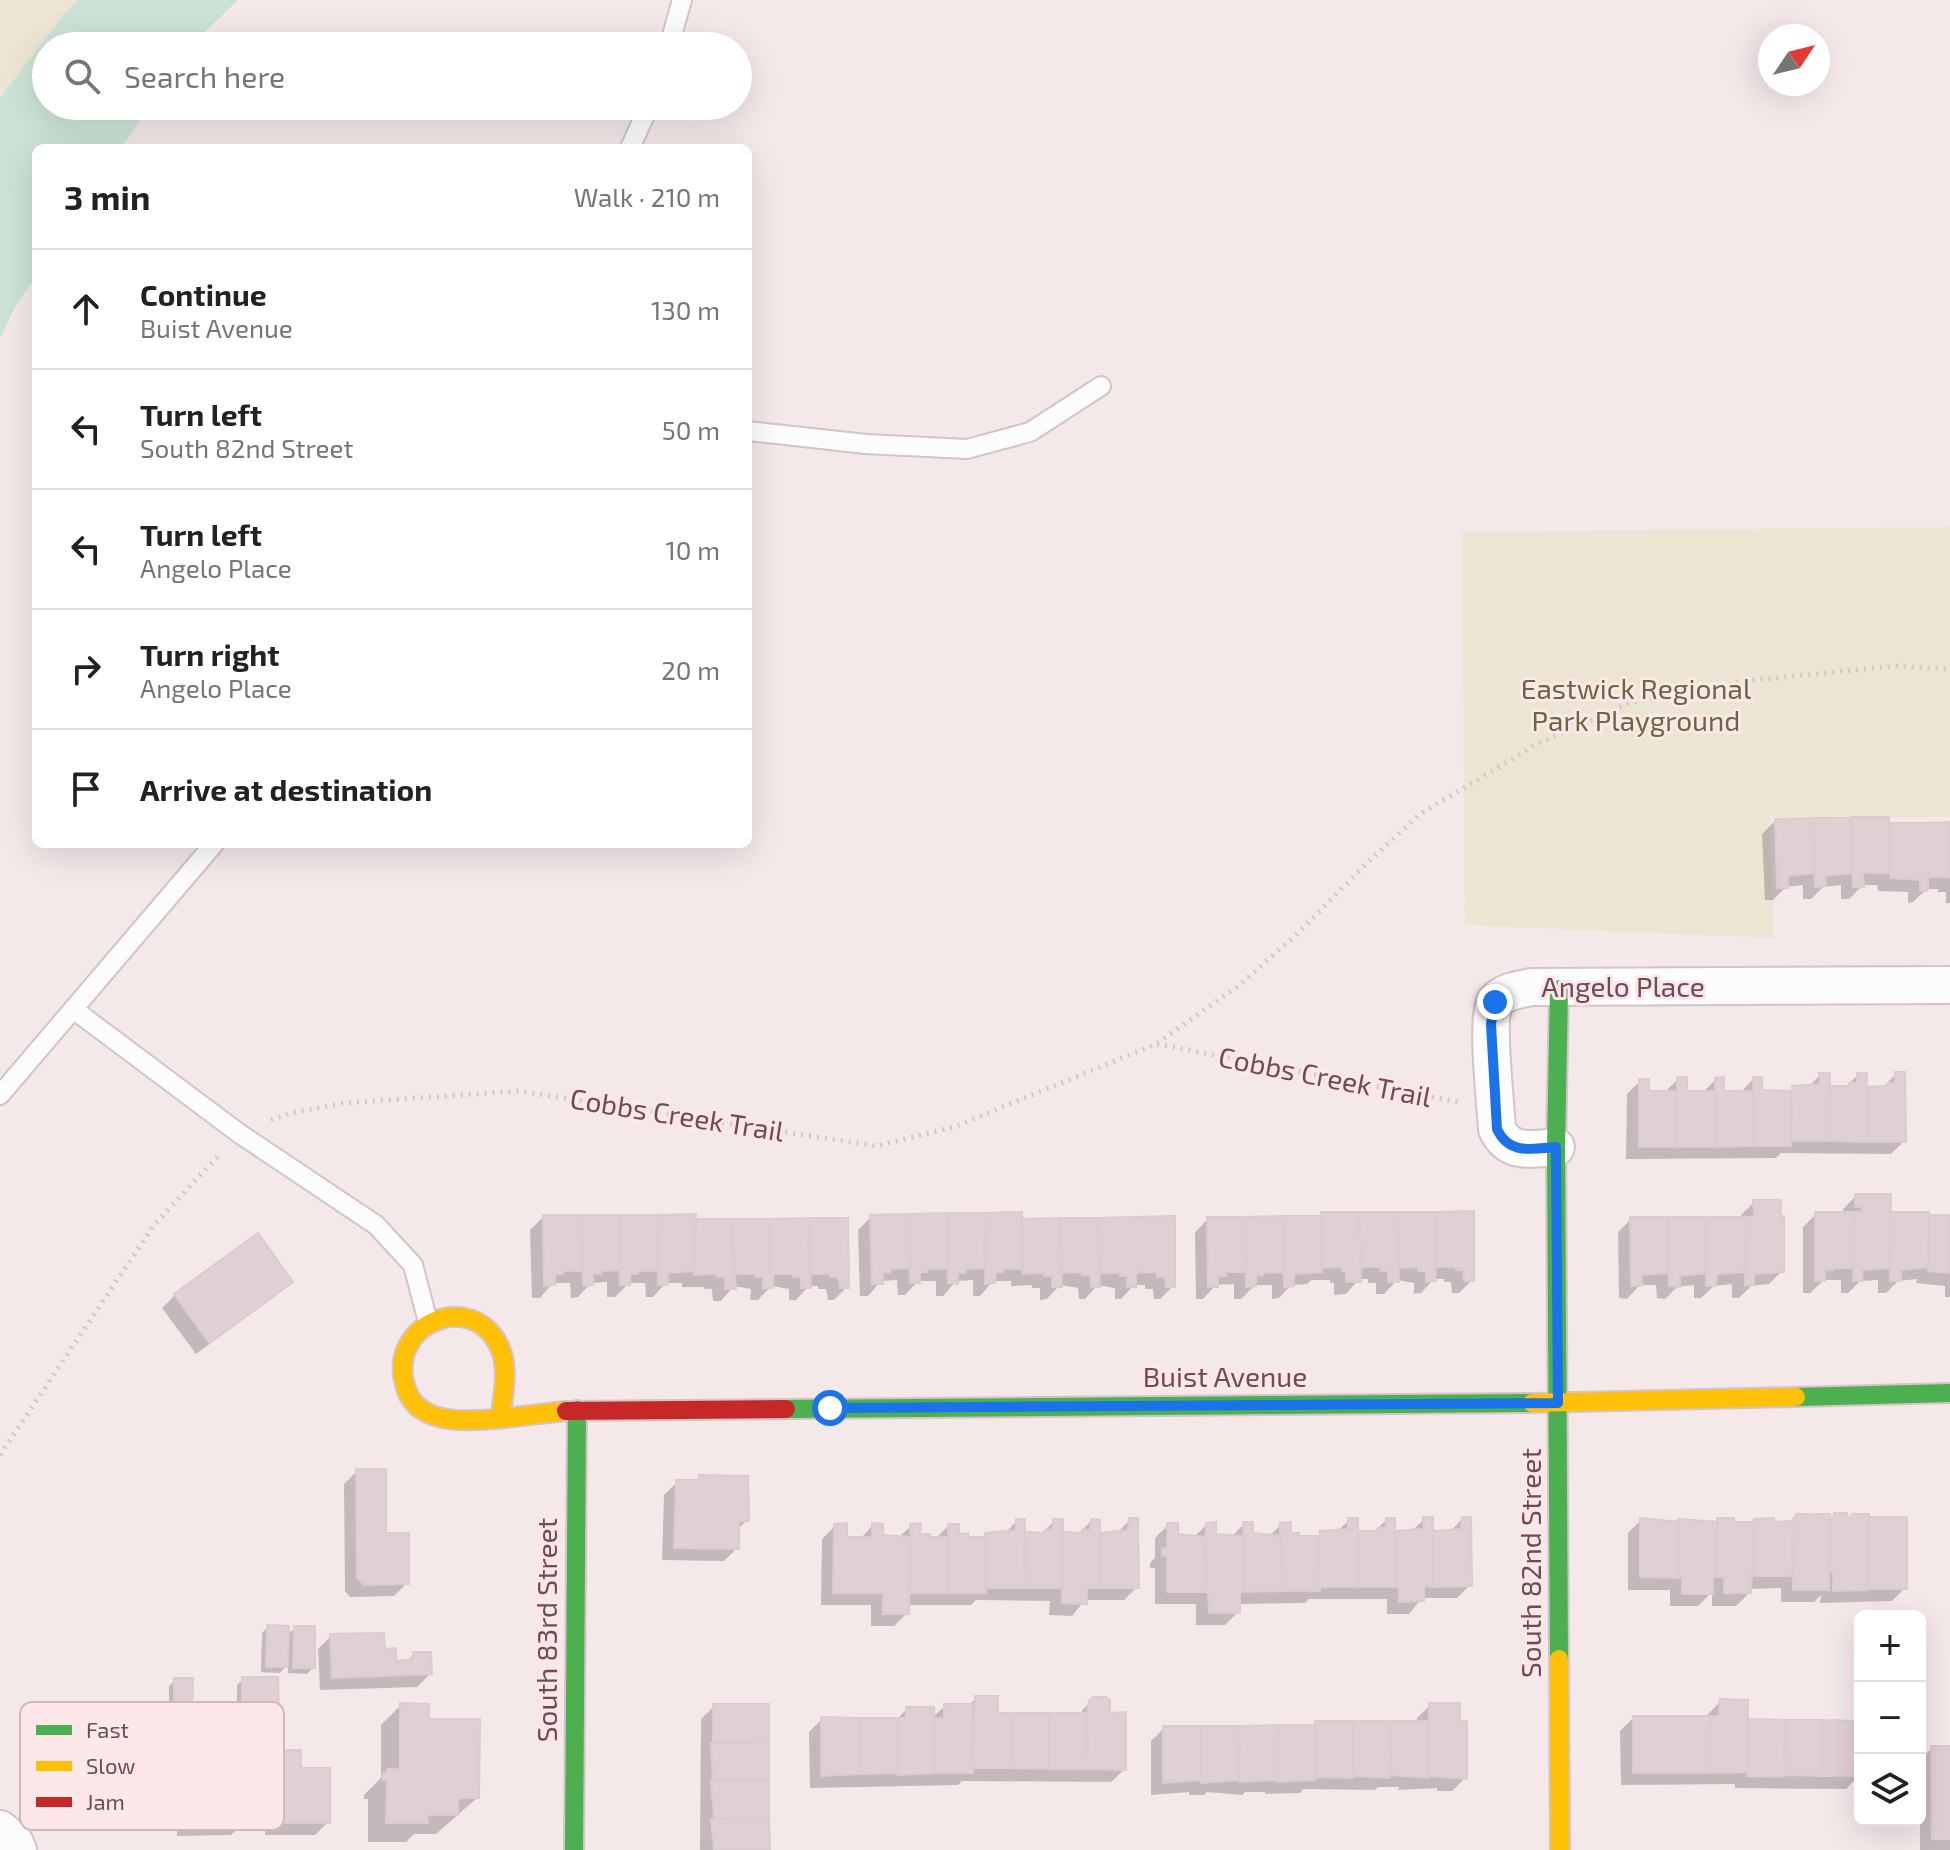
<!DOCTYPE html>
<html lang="en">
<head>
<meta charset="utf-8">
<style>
	body { margin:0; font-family:"Exo 2",sans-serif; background:#f6f6f6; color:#222 }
	.controls { position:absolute; right:24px; bottom:24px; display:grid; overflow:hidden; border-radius:12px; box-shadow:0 8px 32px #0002 }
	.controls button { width:72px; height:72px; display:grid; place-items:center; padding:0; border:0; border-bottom:2px solid #e0e0e0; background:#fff; color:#222; font:40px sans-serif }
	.compass { position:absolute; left:1758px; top:24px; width:72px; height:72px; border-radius:50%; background:#fff; box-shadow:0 8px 32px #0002; rotate:55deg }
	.stop { position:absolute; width:24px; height:24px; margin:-18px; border:6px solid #1a73e8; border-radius:50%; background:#fff }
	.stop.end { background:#1a73e8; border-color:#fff; box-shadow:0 2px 8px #0008 }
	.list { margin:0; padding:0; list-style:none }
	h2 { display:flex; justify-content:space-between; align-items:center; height:104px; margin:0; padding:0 32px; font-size:34px }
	h2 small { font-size:26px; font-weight:400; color:#767676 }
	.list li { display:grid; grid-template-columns:52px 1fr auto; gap:24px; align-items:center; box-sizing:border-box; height:120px; padding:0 32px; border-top:2px solid #e0e0e0 }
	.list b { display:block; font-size:30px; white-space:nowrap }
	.list p { margin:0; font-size:26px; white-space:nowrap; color:#767676 }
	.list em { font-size:26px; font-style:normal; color:#767676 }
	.icon { flex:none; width:44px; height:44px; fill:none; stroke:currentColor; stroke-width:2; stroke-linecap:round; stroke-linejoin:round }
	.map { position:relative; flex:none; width:1950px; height:1850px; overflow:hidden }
	.search { position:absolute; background:#fff; box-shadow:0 8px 32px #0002; left:32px; top:32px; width:720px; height:88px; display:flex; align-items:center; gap:20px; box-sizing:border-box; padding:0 28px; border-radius:44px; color:#767676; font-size:30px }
	.panel { position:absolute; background:#fff; box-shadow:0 8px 32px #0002; left:32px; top:144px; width:720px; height:704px; border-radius:12px }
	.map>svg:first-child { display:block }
	.green { fill:#ece5d4 }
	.water { fill:#cbe3d4 }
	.shadow { fill:#0003 }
	.building { fill:#e0d0d4; stroke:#dccbcf; stroke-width:2 }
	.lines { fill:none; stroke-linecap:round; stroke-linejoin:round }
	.lane-casing { stroke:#d3c4c7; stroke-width:22 }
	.street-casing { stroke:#d3c4c7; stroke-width:40 }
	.fast-casing { stroke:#d4c4c8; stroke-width:22 }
	.slow-casing { stroke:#d4c4c8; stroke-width:22 }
	.jam-casing { stroke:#d4c4c8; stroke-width:22 }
	.path { stroke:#d3c7cb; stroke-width:5; stroke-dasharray:2 6; stroke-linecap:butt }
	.lane { stroke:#fdfcfc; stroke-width:18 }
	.street { stroke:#fdfcfc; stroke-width:36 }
	.fast { stroke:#4caf50; stroke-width:18 }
	.slow { stroke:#ffc107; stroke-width:18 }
	.jam { stroke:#c62828; stroke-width:18 }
	.route { stroke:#1a73e8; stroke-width:10 }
	.labels { text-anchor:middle; stroke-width:6; stroke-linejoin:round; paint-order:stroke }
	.park-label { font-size:28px; fill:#68693f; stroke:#fde7e9 }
	.street-label { font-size:28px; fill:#6f4b57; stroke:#fde7e9 }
	.key { fill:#fde7e9; stroke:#d2b8bd; stroke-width:2 }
	.key-label { font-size:22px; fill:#6f4b57 }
</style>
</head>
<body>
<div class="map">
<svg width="1950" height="1850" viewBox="0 0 1950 1850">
	<rect width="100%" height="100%" fill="#f4e8e9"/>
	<path class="green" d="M 0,0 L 144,0 L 46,46 L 46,106 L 0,173 Z
		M 1950,527 L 1950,817 L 1770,817 L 1774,938 L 1465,925 L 1462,532 Z"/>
	<path class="water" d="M 79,0 L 238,0 L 190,46 L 46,46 L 46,106 L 149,106 L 121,148 L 36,148 L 36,276 L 15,307 L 0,339 L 0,98 L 66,12 Z"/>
	<path class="shadow" d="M 1775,821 L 1887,825 L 1950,824 L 1950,903 L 1946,903 L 1946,892 L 1938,892 L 1938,889 L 1927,889 L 1913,902 L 1908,903 L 1908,892 L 1878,891 L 1877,885 L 1863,885 L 1849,899 L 1841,899 L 1841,885 L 1823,887 L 1811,899 L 1803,899 L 1803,885 L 1786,887 L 1773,900 L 1765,900 L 1762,834 Z
		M 1896,1074 L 1904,1141 L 1891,1154 L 1781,1153 L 1776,1158 L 1626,1159 L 1627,1094 L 1640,1081 L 1647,1093 L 1664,1093 L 1678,1079 L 1685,1093 L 1702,1093 L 1715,1080 L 1722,1093 L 1740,1093 L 1753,1079 L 1760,1092 L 1788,1093 L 1793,1088 L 1808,1087 L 1820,1075 L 1828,1088 L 1844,1088 L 1858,1075 L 1865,1089 L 1883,1087 Z
		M 1856,1196 L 1889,1214 L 1927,1214 L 1927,1217 L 1950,1217 L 1950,1297 L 1945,1297 L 1945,1286 L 1916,1283 L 1917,1279 L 1898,1281 L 1886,1293 L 1878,1293 L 1878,1280 L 1860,1281 L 1848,1293 L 1841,1293 L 1841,1280 L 1824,1280 L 1810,1293 L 1803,1293 L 1803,1227 L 1816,1214 L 1843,1214 L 1843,1209 Z
		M 1754,1202 L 1782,1271 L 1769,1284 L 1751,1286 L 1739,1298 L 1732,1298 L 1732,1284 L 1714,1286 L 1701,1298 L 1694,1298 L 1694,1285 L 1677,1287 L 1665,1299 L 1657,1298 L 1656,1285 L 1640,1285 L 1627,1299 L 1619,1298 L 1618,1232 L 1631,1219 L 1741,1219 L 1741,1215 Z
		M 1472,1213 L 1472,1280 L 1459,1293 L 1452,1293 L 1451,1282 L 1444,1282 L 1444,1279 L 1434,1279 L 1421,1293 L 1414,1294 L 1414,1283 L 1397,1280 L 1384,1294 L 1376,1294 L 1376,1283 L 1368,1283 L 1368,1279 L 1359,1279 L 1346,1294 L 1334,1295 L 1334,1283 L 1330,1283 L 1330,1280 L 1311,1280 L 1307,1284 L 1291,1285 L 1279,1298 L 1272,1299 L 1272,1285 L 1255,1285 L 1241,1299 L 1234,1299 L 1234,1284 L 1216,1285 L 1203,1299 L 1196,1299 L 1195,1232 L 1208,1219 Z
		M 694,1216 L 694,1221 L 846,1220 L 847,1287 L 834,1300 L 828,1300 L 826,1289 L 818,1289 L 818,1286 L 809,1286 L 796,1300 L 789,1300 L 789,1289 L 771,1286 L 758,1300 L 750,1300 L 751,1289 L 734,1286 L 721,1301 L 713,1301 L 712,1289 L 705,1289 L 704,1287 L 682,1287 L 682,1283 L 666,1283 L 653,1297 L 646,1297 L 645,1283 L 629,1283 L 615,1297 L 607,1297 L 607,1282 L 591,1283 L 578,1297 L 571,1298 L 570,1283 L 553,1283 L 540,1298 L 532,1298 L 530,1230 L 543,1217 Z
		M 871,1217 L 1020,1221 L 1173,1218 L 1173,1286 L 1160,1299 L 1154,1299 L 1153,1289 L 1145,1289 L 1145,1285 L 1134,1285 L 1121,1299 L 1115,1299 L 1115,1288 L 1098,1285 L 1085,1299 L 1079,1299 L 1078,1288 L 1060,1285 L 1047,1299 L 1040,1300 L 1040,1288 L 1032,1288 L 1032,1285 L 1011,1286 L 1011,1281 L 993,1281 L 980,1296 L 973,1296 L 973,1280 L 956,1281 L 943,1296 L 936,1296 L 936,1281 L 918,1281 L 905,1295 L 898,1295 L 897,1280 L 881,1281 L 868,1296 L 860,1296 L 858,1230 Z
		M 257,1235 L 291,1282 L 278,1294 L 196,1354 L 162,1308 L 175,1295 Z
		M 357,1471 L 407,1583 L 394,1596 L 350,1597 L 345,1591 L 344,1484 Z
		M 700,1477 L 747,1520 L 737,1530 L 737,1548 L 724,1561 L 662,1560 L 664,1495 L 677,1482 L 695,1482 Z
		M 1835,1515 L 1849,1520 L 1853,1516 L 1905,1588 L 1892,1601 L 1820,1603 L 1821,1595 L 1814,1602 L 1781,1602 L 1781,1588 L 1749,1589 L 1749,1593 L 1736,1606 L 1712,1606 L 1712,1592 L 1698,1606 L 1670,1606 L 1670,1590 L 1628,1590 L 1628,1533 L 1641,1520 L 1656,1524 L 1714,1524 L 1718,1520 L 1731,1524 L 1789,1524 L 1796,1516 L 1827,1523 Z
		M 1424,1519 L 1431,1533 L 1450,1532 L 1462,1519 L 1470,1585 L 1457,1598 L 1422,1598 L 1409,1614 L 1387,1614 L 1387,1599 L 1309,1599 L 1305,1603 L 1238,1604 L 1238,1612 L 1225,1625 L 1196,1625 L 1196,1604 L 1155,1604 L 1155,1568 L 1150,1568 L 1150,1563 L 1155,1558 L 1155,1538 L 1168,1525 L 1176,1536 L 1192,1539 L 1206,1525 L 1214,1536 L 1231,1537 L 1244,1524 L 1251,1536 L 1267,1538 L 1281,1525 L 1289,1535 L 1297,1538 L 1316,1538 L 1321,1533 L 1337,1532 L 1349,1520 L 1356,1533 L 1373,1533 L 1386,1520 L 1393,1533 L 1410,1533 Z
		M 1130,1520 L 1137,1587 L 1124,1600 L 1085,1600 L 1072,1616 L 1049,1615 L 1050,1601 L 976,1600 L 971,1605 L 907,1605 L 907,1613 L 894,1626 L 871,1626 L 871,1605 L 821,1605 L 822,1539 L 835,1526 L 845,1540 L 859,1540 L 873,1525 L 881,1537 L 898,1538 L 911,1526 L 918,1536 L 935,1539 L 948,1526 L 957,1536 L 965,1539 L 982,1539 L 986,1535 L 1005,1533 L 1017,1521 L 1023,1534 L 1040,1535 L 1054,1521 L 1061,1534 L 1078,1534 L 1091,1521 L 1098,1535 L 1117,1533 Z
		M 268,1627 L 286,1636 L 295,1628 L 313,1668 L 307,1674 L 288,1673 L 288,1664 L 280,1673 L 261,1672 L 262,1633 Z
		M 331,1636 L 383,1651 L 394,1663 L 406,1662 L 414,1654 L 430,1674 L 417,1687 L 320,1690 L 318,1649 Z
		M 243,1679 L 277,1713 L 271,1719 L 237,1719 L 237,1685 Z
		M 175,1680 L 190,1712 L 184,1718 L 169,1718 L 169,1686 Z
		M 976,1698 L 996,1715 L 1078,1715 L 1093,1699 L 1108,1715 L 1124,1770 L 1111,1782 L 962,1781 L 958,1785 L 810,1788 L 809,1732 L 822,1719 L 896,1720 L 907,1709 L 933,1717 L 945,1706 L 968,1706 Z
		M 1721,1701 L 1746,1721 L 1860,1723 L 1859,1776 L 1846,1789 L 1735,1788 L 1735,1784 L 1621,1785 L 1620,1731 L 1633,1718 L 1708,1718 L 1708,1714 Z
		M 401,1705 L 427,1721 L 477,1798 L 436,1834 L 414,1834 L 406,1842 L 368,1842 L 368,1799 L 364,1799 L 364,1795 L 381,1778 L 381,1725 Z
		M 1430,1705 L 1465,1778 L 1452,1791 L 1437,1791 L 1437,1788 L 1398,1790 L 1399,1787 L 1378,1787 L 1375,1790 L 1303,1789 L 1300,1793 L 1265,1794 L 1265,1792 L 1245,1792 L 1242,1795 L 1207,1792 L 1204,1795 L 1189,1795 L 1189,1792 L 1151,1795 L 1151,1741 L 1164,1728 L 1311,1727 L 1316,1723 L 1417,1723 L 1417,1718 Z
		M 714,1706 L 767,1706 L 768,1850 L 700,1850 L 701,1719 Z
		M 1932,1748 L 1950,1748 L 1950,1850 L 1920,1850 L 1920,1760 Z
		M 278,1752 L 299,1770 L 328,1822 L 315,1835 L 265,1835 L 265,1765 Z
		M 223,1760 L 232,1767 L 247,1800 L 244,1803 L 244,1822 L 231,1835 L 177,1836 L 177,1812 L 174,1812 L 173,1800 L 176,1797 L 176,1780 L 189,1767 L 216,1767 Z"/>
	<path class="building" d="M 1851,817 L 1889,817 L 1890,873 L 1863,873 L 1864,887 L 1853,887 Z
		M 1851,817 L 1853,873 L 1825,876 L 1826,886 L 1815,887 L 1813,818 Z
		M 1813,818 L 1815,873 L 1788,876 L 1788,888 L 1777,888 L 1775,819 Z
		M 1950,822 L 1950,877 L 1928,877 L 1928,823 Z
		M 1889,823 L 1928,823 L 1928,890 L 1920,891 L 1920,880 L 1890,878 Z
		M 1895,1072 L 1905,1072 L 1906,1142 L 1867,1142 L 1867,1087 L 1888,1086 L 1888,1083 L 1895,1083 Z
		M 1819,1073 L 1830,1073 L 1829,1141 L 1791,1141 L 1792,1086 L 1820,1084 Z
		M 1857,1073 L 1867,1073 L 1867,1142 L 1829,1141 L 1830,1086 L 1849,1086 L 1849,1083 L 1857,1083 Z
		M 1677,1077 L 1687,1077 L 1687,1091 L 1715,1091 L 1716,1147 L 1677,1147 Z
		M 1724,1077 L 1724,1091 L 1753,1091 L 1754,1146 L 1716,1147 L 1715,1078 Z
		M 1753,1077 L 1762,1077 L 1762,1090 L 1791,1091 L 1791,1146 L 1754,1146 Z
		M 1639,1079 L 1649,1079 L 1649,1091 L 1677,1091 L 1677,1147 L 1639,1147 Z
		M 1855,1194 L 1891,1194 L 1890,1268 L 1862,1270 L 1863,1281 L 1853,1281 L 1854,1212 L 1862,1212 L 1862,1207 L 1855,1207 Z
		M 1753,1200 L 1781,1200 L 1781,1217 L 1784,1216 L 1784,1272 L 1754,1274 L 1754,1285 L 1745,1286 L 1744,1217 L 1754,1217 Z
		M 1474,1211 L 1474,1281 L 1464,1281 L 1463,1270 L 1456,1270 L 1456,1267 L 1436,1267 L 1435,1212 Z
		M 1022,1212 L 1023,1269 L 1003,1269 L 1003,1272 L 996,1272 L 995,1283 L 985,1284 L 984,1213 Z
		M 1321,1212 L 1359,1212 L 1361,1282 L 1346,1282 L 1346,1271 L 1342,1271 L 1342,1267 L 1322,1268 Z
		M 1359,1212 L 1397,1212 L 1399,1282 L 1388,1282 L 1388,1271 L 1380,1271 L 1381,1267 L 1361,1267 Z
		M 1397,1212 L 1435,1212 L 1436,1281 L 1426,1282 L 1426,1271 L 1418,1271 L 1418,1267 L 1399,1268 Z
		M 1815,1212 L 1854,1212 L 1853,1268 L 1833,1268 L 1833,1270 L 1825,1270 L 1825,1281 L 1815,1281 Z
		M 1891,1212 L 1929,1212 L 1929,1267 L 1901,1270 L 1901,1281 L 1890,1281 Z
		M 947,1213 L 948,1269 L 928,1269 L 927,1272 L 920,1272 L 920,1283 L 910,1283 L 909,1214 Z
		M 947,1213 L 984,1213 L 985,1268 L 966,1269 L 965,1273 L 958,1273 L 958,1284 L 948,1283 Z
		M 696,1214 L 693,1271 L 668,1273 L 668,1285 L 658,1285 L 656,1215 Z
		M 909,1214 L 910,1268 L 890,1269 L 890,1273 L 883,1272 L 883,1284 L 872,1284 L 870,1215 Z
		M 543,1215 L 581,1215 L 581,1271 L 563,1271 L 563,1274 L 555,1274 L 555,1285 L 544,1286 Z
		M 581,1215 L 619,1215 L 619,1270 L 601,1271 L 601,1274 L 593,1274 L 593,1285 L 583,1286 Z
		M 619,1215 L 656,1215 L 656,1271 L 638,1271 L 638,1274 L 630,1274 L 630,1285 L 620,1285 Z
		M 1929,1215 L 1950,1215 L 1950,1273 L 1928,1271 Z
		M 1175,1216 L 1175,1287 L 1166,1287 L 1165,1277 L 1157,1277 L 1157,1272 L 1136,1273 L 1136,1217 Z
		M 1283,1216 L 1284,1272 L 1263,1273 L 1263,1275 L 1256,1275 L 1256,1286 L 1246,1287 L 1245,1217 Z
		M 1283,1216 L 1321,1216 L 1322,1272 L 1294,1274 L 1294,1286 L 1284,1287 Z
		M 1136,1217 L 1136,1287 L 1127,1287 L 1127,1276 L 1120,1276 L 1120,1273 L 1099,1273 L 1098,1218 Z
		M 1207,1217 L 1245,1217 L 1246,1272 L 1226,1272 L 1226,1276 L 1218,1276 L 1218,1287 L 1208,1287 Z
		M 1630,1217 L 1668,1217 L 1669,1273 L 1641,1275 L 1642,1286 L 1631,1286 Z
		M 1668,1217 L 1706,1217 L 1706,1273 L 1680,1276 L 1680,1287 L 1669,1286 Z
		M 1706,1217 L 1744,1217 L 1744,1272 L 1717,1274 L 1716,1286 L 1706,1286 Z
		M 808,1218 L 811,1288 L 801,1288 L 801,1277 L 793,1277 L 793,1274 L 770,1274 L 770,1219 Z
		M 808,1218 L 848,1218 L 849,1288 L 840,1288 L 838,1277 L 830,1277 L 830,1274 L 809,1274 Z
		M 1060,1218 L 1062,1287 L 1052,1287 L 1052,1276 L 1044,1276 L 1044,1273 L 1023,1274 L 1022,1219 Z
		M 1060,1218 L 1098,1218 L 1100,1287 L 1091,1287 L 1090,1275 L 1082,1275 L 1082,1272 L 1062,1273 Z
		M 696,1219 L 732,1219 L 736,1289 L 725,1289 L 725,1277 L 717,1277 L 717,1274 L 694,1275 Z
		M 732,1219 L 770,1219 L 770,1274 L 773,1274 L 773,1288 L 763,1288 L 763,1277 L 755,1277 L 755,1274 L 733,1274 Z
		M 258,1233 L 293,1282 L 209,1343 L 174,1294 Z
		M 356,1469 L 386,1469 L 386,1533 L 409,1533 L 409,1584 L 364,1585 L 357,1578 Z
		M 699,1475 L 748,1476 L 749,1521 L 739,1521 L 739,1549 L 674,1548 L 676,1480 L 699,1480 Z
		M 1834,1513 L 1847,1513 L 1848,1517 L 1851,1518 L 1852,1514 L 1869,1514 L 1868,1590 L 1833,1591 L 1833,1572 L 1830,1572 L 1830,1518 L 1834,1517 Z
		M 1796,1514 L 1811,1514 L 1813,1517 L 1814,1514 L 1830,1514 L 1829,1590 L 1793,1590 L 1792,1521 Z
		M 1423,1517 L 1433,1517 L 1433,1587 L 1424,1586 L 1424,1601 L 1399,1602 L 1399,1587 L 1395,1587 L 1395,1531 L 1424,1529 Z
		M 1462,1517 L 1471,1517 L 1472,1586 L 1433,1587 L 1433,1531 L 1461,1529 Z
		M 1868,1517 L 1907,1517 L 1907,1589 L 1868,1589 Z
		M 1129,1518 L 1138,1518 L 1139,1588 L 1099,1588 L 1100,1533 L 1128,1530 Z
		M 1348,1518 L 1358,1518 L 1358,1587 L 1320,1587 L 1320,1531 L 1348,1529 Z
		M 1386,1518 L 1395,1518 L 1395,1587 L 1358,1587 L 1358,1531 L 1378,1531 L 1378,1528 L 1386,1528 Z
		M 1640,1518 L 1679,1522 L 1679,1578 L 1640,1577 Z
		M 1717,1518 L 1734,1518 L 1734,1522 L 1754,1522 L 1751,1593 L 1724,1593 L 1724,1577 L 1717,1577 Z
		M 1774,1518 L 1774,1522 L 1792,1521 L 1793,1576 L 1753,1576 L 1754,1519 Z
		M 1016,1519 L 1025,1519 L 1024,1588 L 985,1588 L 985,1533 L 1016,1530 Z
		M 1053,1519 L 1063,1519 L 1062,1588 L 1024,1588 L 1025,1532 L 1044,1533 L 1045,1530 L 1053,1529 Z
		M 1091,1519 L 1100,1520 L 1099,1588 L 1087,1588 L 1087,1604 L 1062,1603 L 1063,1532 L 1083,1533 L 1083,1529 L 1090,1530 Z
		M 1678,1519 L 1717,1522 L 1717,1577 L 1713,1577 L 1713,1594 L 1682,1594 L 1682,1577 L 1679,1578 Z
		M 1216,1522 L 1216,1534 L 1243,1536 L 1244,1592 L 1240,1592 L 1240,1613 L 1209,1613 L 1208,1592 L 1206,1592 L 1206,1523 Z
		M 1243,1522 L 1253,1522 L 1253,1533 L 1281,1536 L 1280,1591 L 1244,1592 Z
		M 1291,1522 L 1291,1533 L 1299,1533 L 1299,1536 L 1319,1536 L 1320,1591 L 1280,1591 L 1280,1523 Z
		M 847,1523 L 847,1537 L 872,1537 L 872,1593 L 833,1593 L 834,1524 Z
		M 872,1523 L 883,1524 L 883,1535 L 910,1537 L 909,1614 L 883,1614 L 883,1593 L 872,1593 Z
		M 921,1523 L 920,1534 L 930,1534 L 929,1537 L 948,1537 L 949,1593 L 910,1593 L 910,1524 Z
		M 1167,1523 L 1178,1523 L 1178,1534 L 1205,1537 L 1206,1592 L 1167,1592 L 1167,1556 L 1162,1556 L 1162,1548 L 1167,1548 Z
		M 948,1524 L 959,1524 L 959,1534 L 968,1533 L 968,1537 L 985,1537 L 986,1593 L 949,1593 Z
		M 267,1625 L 289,1626 L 288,1667 L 266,1667 Z
		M 294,1626 L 315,1626 L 315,1668 L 293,1668 Z
		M 384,1633 L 385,1649 L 396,1648 L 396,1661 L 413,1659 L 413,1652 L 431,1652 L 432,1674 L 332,1678 L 330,1634 Z
		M 242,1677 L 278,1677 L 279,1714 L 242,1713 Z
		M 174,1678 L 193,1678 L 192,1713 L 174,1713 Z
		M 975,1696 L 998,1696 L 998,1713 L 1011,1713 L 1011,1768 L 973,1768 Z
		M 1093,1697 L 1106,1697 L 1110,1700 L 1110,1713 L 1126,1712 L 1126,1770 L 1088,1769 L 1087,1713 L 1089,1701 Z
		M 1720,1699 L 1748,1700 L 1747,1772 L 1709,1773 L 1710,1716 L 1719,1716 Z
		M 400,1703 L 429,1704 L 429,1719 L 480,1719 L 479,1798 L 461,1798 L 458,1801 L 458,1815 L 427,1815 L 428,1823 L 386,1823 L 387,1780 L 383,1780 L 383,1773 L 387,1773 L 387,1769 L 400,1769 Z
		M 1429,1703 L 1460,1703 L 1460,1721 L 1467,1721 L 1467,1779 L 1428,1776 Z
		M 713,1704 L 769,1704 L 769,1742 L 713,1742 Z
		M 944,1704 L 972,1704 L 973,1773 L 935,1773 L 935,1718 L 944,1718 Z
		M 906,1707 L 934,1707 L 935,1773 L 898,1775 L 898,1718 L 906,1718 Z
		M 1011,1713 L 1049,1713 L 1049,1769 L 1011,1768 Z
		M 1049,1713 L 1087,1713 L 1088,1769 L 1049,1769 Z
		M 1633,1716 L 1672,1716 L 1672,1773 L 1633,1773 Z
		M 1672,1716 L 1710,1716 L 1709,1773 L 1672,1773 Z
		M 821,1717 L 860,1718 L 859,1774 L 822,1776 L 821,1773 Z
		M 860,1718 L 898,1718 L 898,1773 L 859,1774 Z
		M 1748,1719 L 1785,1720 L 1784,1777 L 1747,1776 Z
		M 1785,1720 L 1823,1720 L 1822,1776 L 1784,1775 Z
		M 1823,1720 L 1860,1721 L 1860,1776 L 1822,1776 Z
		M 1315,1721 L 1353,1721 L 1353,1778 L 1315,1777 Z
		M 1353,1721 L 1390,1721 L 1390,1778 L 1353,1776 Z
		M 1390,1721 L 1428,1721 L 1429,1778 L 1391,1775 Z
		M 1278,1725 L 1277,1780 L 1239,1782 L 1240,1726 Z
		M 1278,1725 L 1315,1725 L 1315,1780 L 1277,1782 Z
		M 1163,1726 L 1201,1726 L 1201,1780 L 1163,1783 Z
		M 1201,1726 L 1240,1726 L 1239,1780 L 1201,1783 Z
		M 769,1742 L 769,1780 L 713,1781 L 711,1743 Z
		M 1931,1746 L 1950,1746 L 1950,1839 L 1932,1839 Z
		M 277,1750 L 301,1750 L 301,1768 L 330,1768 L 330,1823 L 277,1823 Z
		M 711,1780 L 769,1780 L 769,1818 L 714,1818 Z
		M 769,1818 L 770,1850 L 714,1850 L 711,1819 Z"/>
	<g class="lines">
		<defs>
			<path id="lane" d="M 669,46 L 682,0
				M 630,148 L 649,106
				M 748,431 L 866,444 L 967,449 L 1030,432 L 1101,386
				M 73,1009 L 240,1134 L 376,1225 L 413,1265 L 428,1322
				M 0,1095 L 214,844"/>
			<path id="street" d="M 1556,1147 C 1532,1149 1509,1155 1497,1129 C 1496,1105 1485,1017 1496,1001 C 1504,991 1519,990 1531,987 L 1950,985
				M 0,1829 L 14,1841 L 18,1850"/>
			<path id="fast" d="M 1796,1397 L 1950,1393
				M 786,1409 L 1532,1403
				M 1559,1659 L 1556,1147 L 1559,989
				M 574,1850 L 577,1410"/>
			<path id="slow" d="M 1532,1403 L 1796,1397
				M 501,1415 C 503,1394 509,1368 500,1348 C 474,1288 387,1323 405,1385 C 409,1402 421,1412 438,1417 C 471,1426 531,1414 566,1411
				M 1559,1659 L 1560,1850"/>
			<path id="jam" d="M 566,1411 L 786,1409"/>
		</defs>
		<use href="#lane" class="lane-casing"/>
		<use href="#street" class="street-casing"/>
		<use href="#fast" class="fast-casing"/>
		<use href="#slow" class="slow-casing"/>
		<use href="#jam" class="jam-casing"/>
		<path class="path" d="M 1157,1044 L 1458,1102
			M 271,1120 L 291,1113 L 344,1103 L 519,1091 L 876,1146 L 954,1127 L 1156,1044 L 1241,984 L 1298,933 L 1367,863 L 1420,814 L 1537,744 L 1629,703 L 1746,681 L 1894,666 L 1950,669
			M 0,1455 L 154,1225 L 220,1154"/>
		<use href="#lane" class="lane"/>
		<use href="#street" class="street"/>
		<use href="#fast" class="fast"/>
		<use href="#slow" class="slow"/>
		<use href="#jam" class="jam"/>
	</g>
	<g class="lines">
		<path class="route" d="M 830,1408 L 1558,1403 L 1556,1147 C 1532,1149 1509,1155 1497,1129 L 1491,1024 L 1495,1002"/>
	</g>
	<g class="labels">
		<g class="park-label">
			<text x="1636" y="699">Eastwick Regional<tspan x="1636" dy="32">Park Playground</tspan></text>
		</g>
		<g class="street-label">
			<text x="1623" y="997">Angelo Place</text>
			<text transform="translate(1325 1077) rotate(11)" y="10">Cobbs Creek Trail</text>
			<text transform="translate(677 1115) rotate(9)" y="10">Cobbs Creek Trail</text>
			<text x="1225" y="1387">Buist Avenue</text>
			<text transform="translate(1531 1563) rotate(-90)" y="10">South 82nd Street</text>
			<text transform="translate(547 1630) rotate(-90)" y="10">South 83rd Street</text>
		</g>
	</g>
	<rect x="20" y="1702" width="264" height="128" rx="12" class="key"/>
	<rect x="36" y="1725" width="36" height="10" fill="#4caf50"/>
	<rect x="36" y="1761" width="36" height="10" fill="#ffc107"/>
	<rect x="36" y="1797" width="36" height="10" fill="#c62828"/>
	<g class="key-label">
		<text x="86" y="1738">Fast</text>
		<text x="86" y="1774">Slow</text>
		<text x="86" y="1810">Jam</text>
	</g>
</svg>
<div class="controls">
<button>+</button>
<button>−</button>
<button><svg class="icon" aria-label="layers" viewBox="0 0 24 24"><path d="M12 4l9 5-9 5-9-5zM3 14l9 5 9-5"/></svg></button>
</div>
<svg class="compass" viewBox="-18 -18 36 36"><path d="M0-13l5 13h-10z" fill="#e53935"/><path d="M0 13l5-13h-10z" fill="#767676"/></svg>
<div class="stop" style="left:830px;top:1408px"></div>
<div class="stop end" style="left:1495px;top:1002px"></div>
<div class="search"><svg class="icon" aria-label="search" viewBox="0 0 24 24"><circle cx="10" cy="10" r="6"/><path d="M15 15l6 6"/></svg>Search here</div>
<section class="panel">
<h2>3 min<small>Walk · 210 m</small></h2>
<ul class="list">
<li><svg class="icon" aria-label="ahead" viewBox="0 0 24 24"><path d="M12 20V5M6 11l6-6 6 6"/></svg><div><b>Continue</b><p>Buist Avenue</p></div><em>130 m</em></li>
<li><svg class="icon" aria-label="left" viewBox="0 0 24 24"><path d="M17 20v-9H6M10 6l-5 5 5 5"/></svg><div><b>Turn left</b><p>South 82nd Street</p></div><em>50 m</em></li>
<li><svg class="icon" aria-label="left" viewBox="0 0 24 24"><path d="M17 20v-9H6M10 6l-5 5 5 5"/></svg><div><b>Turn left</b><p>Angelo Place</p></div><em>10 m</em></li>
<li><svg class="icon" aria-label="right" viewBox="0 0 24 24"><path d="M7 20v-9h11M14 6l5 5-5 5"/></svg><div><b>Turn right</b><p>Angelo Place</p></div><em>20 m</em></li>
<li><svg class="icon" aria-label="arrive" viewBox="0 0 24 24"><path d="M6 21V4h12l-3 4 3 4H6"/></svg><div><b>Arrive at destination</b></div></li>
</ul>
</section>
</div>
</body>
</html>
